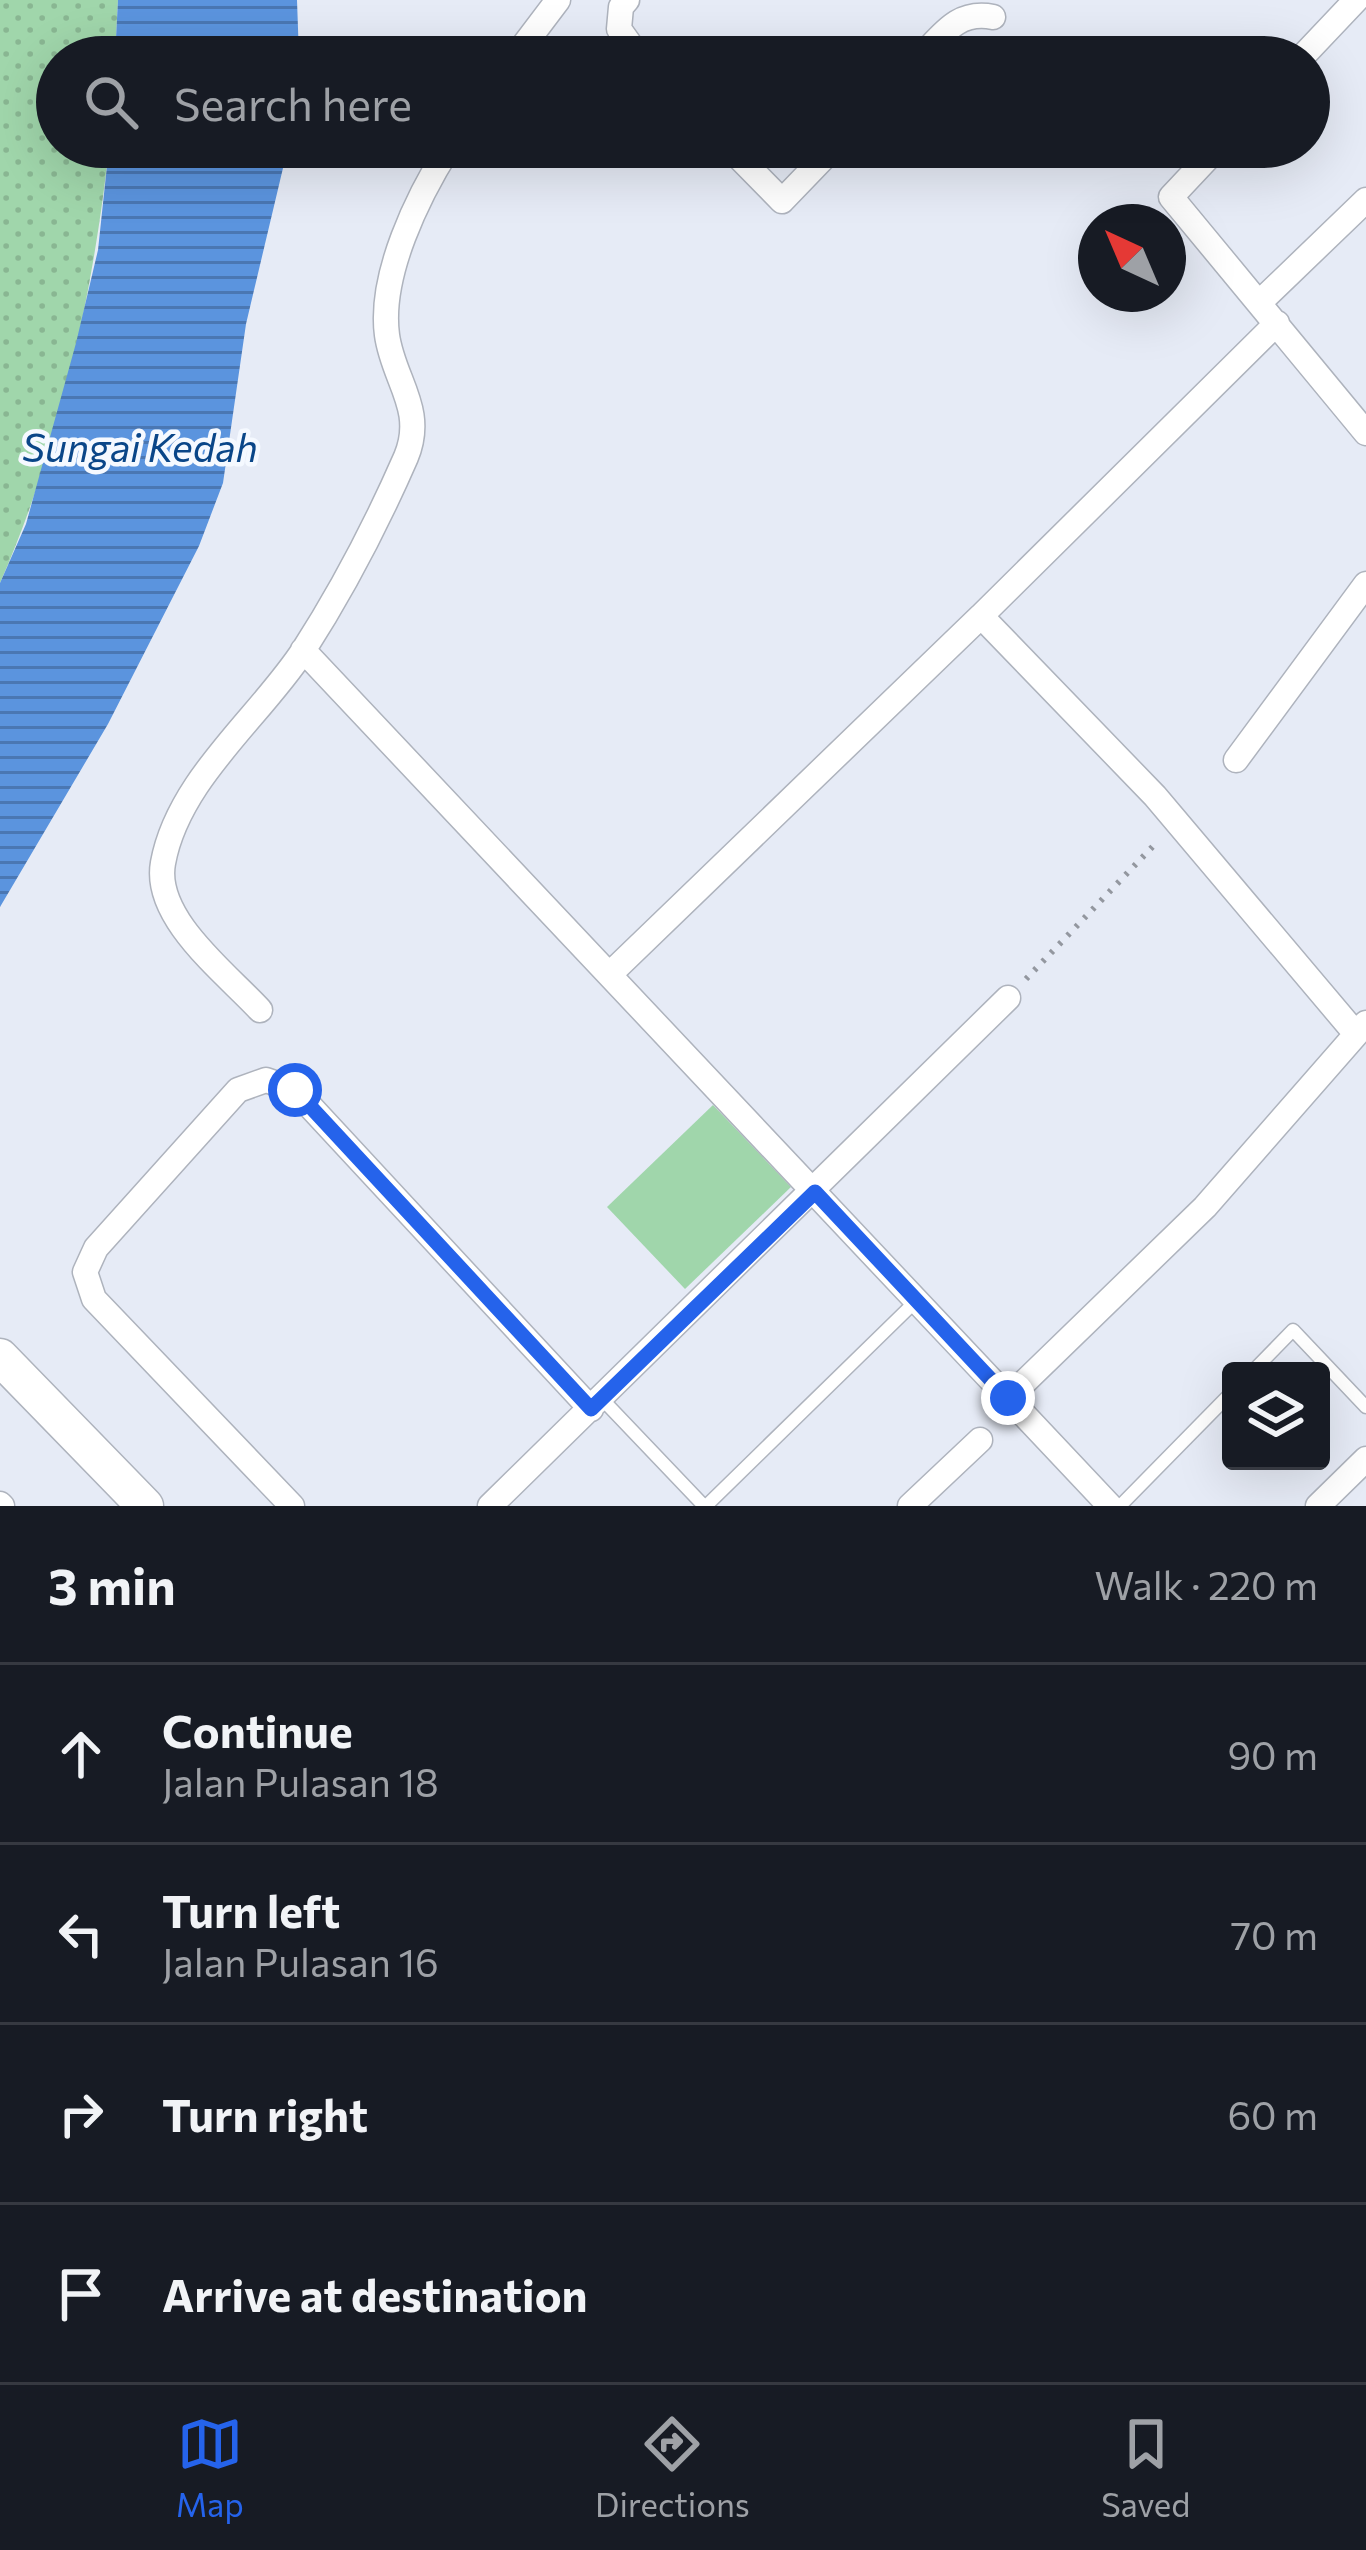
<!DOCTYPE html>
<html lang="en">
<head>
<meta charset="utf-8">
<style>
	body { margin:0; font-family:Commissioner,sans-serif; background:#242831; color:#f1f3f6 }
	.controls { position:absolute; right:36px; bottom:36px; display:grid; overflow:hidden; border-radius:12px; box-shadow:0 12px 48px #0002 }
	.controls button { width:108px; height:108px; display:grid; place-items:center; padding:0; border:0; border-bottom:3px solid #363941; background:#171b24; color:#f1f3f6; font:60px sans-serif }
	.compass { position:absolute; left:1078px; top:204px; width:108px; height:108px; border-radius:50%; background:#171b24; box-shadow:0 12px 48px #0002; rotate:316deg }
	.stop { position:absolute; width:36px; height:36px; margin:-27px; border:9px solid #2563eb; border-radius:50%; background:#fff }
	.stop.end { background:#2563eb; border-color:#fff; box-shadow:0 3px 12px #0008 }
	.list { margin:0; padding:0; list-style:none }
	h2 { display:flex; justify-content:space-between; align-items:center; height:156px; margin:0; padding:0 48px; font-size:51px }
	h2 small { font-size:39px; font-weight:400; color:#9ea1a6 }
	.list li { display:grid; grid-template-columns:78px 1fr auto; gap:36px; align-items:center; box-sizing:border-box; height:180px; padding:0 48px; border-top:3px solid #363941 }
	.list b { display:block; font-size:45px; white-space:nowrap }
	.list p { margin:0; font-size:39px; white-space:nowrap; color:#9ea1a6 }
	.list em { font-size:39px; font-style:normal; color:#9ea1a6 }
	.icon { flex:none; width:66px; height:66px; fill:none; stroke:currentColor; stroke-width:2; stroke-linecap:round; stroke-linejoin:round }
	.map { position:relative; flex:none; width:1366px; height:1506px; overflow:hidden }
	.search { position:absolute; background:#171b24; box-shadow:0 12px 48px #0002; left:36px; right:36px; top:36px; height:132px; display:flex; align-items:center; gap:30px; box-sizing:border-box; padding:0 42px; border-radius:66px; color:#9ea1a6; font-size:45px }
	.sheet { height:876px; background:#171b24 }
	nav { display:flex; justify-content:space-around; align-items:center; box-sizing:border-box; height:168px; border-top:3px solid #363941; background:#171b24; font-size:33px; color:#9ea1a6 }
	nav a { display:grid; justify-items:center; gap:6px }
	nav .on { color:#2563eb }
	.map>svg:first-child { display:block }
	.grass { fill:url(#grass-dots) }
	.park { fill:#a0d6ab }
	.water { fill:url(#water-rules) }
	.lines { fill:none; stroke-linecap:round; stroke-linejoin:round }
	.lane-casing { stroke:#aeb3bd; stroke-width:15 }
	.street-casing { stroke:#aeb3bd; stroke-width:27 }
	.secondary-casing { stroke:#aeb3bd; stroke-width:39 }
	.path { stroke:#93979f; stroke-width:6; stroke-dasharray:3 9; stroke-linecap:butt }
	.lane { stroke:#fff; stroke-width:12 }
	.street { stroke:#fff; stroke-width:24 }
	.secondary { stroke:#fff; stroke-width:36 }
	.route { stroke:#2563eb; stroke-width:15 }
	.labels { text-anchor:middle; stroke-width:9; stroke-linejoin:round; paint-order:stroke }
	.water-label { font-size:39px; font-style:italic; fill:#0a4688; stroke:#f5f9ff }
</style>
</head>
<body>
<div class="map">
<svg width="1366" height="1506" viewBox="0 0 1366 1506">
	<defs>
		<pattern id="grass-dots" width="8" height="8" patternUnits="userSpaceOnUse" patternTransform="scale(3)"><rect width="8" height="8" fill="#a0d6ab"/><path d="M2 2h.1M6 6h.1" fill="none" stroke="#89b692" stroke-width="1.8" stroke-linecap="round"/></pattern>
		<pattern id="water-rules" width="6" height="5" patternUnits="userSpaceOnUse" patternTransform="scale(3)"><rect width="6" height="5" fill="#5b94de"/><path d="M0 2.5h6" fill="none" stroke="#4a77b3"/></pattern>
	</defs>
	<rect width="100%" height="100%" fill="#e6ebf6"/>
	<path class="grass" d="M 0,0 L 118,0 L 115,57 L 57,57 L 57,147 L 109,147 C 93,295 60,446 0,583 Z"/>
	<path class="park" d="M 713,1105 L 791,1187 L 685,1289 L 607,1207 Z"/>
	<path class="water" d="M 118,0 L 297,0 L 299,57 L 115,57 Z
		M 109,147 L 288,147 L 246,324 L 223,483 L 199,546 L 108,724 L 0,907 L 0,583 L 26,524 L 76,343 L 98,250 Z"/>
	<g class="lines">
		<defs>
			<path id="lane" d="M 1253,1371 L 1293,1330 L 1366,1407
				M 602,1399 L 704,1506
				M 706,1506 L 917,1300
				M 1120,1506 L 1231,1393"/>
			<path id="street" d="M 627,0 L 621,7 L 619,29 L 639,57
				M 515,57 L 558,0
				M 921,57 C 943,34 958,10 993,17
				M 1302,57 L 1356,0
				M 729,147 L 782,201 L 834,147
				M 1218,147 L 1171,197 L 1366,433
				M 1259,303 L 1366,200
				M 1277,323 L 981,616 L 1155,796 L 1356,1034
				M 303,650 L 1110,1506
				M 1236,760 L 1366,584
				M 610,974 L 981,616
				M 260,1010 C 226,973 153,918 163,863 C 178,780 259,718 303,651 C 341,592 378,521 406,457 C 426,409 393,380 387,335 C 379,275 418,196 449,147
				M 1008,1398 L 1205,1207 L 1366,1023
				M 0,1504 L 2,1506
				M 292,1506 L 94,1299 L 85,1272 L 96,1248 L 238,1090 L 266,1080 L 295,1090 L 591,1409
				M 490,1506 L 1008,998
				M 910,1506 L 980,1440
				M 1318,1506 L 1366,1459"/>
			<path id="secondary" d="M 0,1357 L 145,1506"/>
		</defs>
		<use href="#lane" class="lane-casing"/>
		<use href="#street" class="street-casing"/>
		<use href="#secondary" class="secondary-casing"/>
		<path class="path" d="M 1026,979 L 1158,841"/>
		<use href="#lane" class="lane"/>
		<use href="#street" class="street"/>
		<use href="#secondary" class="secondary"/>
	</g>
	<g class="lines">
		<path class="route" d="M 295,1090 L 591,1409 L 815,1192 L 1008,1398"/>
	</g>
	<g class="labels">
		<g class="water-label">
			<text x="140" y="462">Sungai Kedah</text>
		</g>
	</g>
</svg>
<div class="controls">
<button><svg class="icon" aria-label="layers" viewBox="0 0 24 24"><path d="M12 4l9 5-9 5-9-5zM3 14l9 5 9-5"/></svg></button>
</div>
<svg class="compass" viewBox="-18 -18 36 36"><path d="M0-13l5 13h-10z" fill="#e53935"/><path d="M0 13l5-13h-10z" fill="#9ea1a6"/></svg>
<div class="stop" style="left:295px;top:1090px"></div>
<div class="stop end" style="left:1008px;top:1398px"></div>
<div class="search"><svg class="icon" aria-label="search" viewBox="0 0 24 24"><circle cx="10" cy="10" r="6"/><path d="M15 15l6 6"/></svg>Search here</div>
</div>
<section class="sheet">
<h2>3 min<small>Walk · 220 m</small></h2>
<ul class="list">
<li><svg class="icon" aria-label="ahead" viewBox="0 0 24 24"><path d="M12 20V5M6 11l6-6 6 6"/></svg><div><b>Continue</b><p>Jalan Pulasan 18</p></div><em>90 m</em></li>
<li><svg class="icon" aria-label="left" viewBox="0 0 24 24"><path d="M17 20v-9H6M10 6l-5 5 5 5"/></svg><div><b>Turn left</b><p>Jalan Pulasan 16</p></div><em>70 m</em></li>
<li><svg class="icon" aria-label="right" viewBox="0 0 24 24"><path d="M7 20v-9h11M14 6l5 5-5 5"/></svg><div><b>Turn right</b></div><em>60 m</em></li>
<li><svg class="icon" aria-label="arrive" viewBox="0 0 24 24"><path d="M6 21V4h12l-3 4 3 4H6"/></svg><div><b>Arrive at destination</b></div></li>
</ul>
</section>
<nav>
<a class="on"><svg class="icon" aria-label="map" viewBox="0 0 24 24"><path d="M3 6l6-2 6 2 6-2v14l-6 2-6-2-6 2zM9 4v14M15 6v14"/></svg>Map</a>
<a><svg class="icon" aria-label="directions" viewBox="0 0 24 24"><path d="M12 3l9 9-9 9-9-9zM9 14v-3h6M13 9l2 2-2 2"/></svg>Directions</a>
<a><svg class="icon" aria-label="saved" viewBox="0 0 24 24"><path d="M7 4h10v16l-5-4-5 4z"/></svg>Saved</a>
</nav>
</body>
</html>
